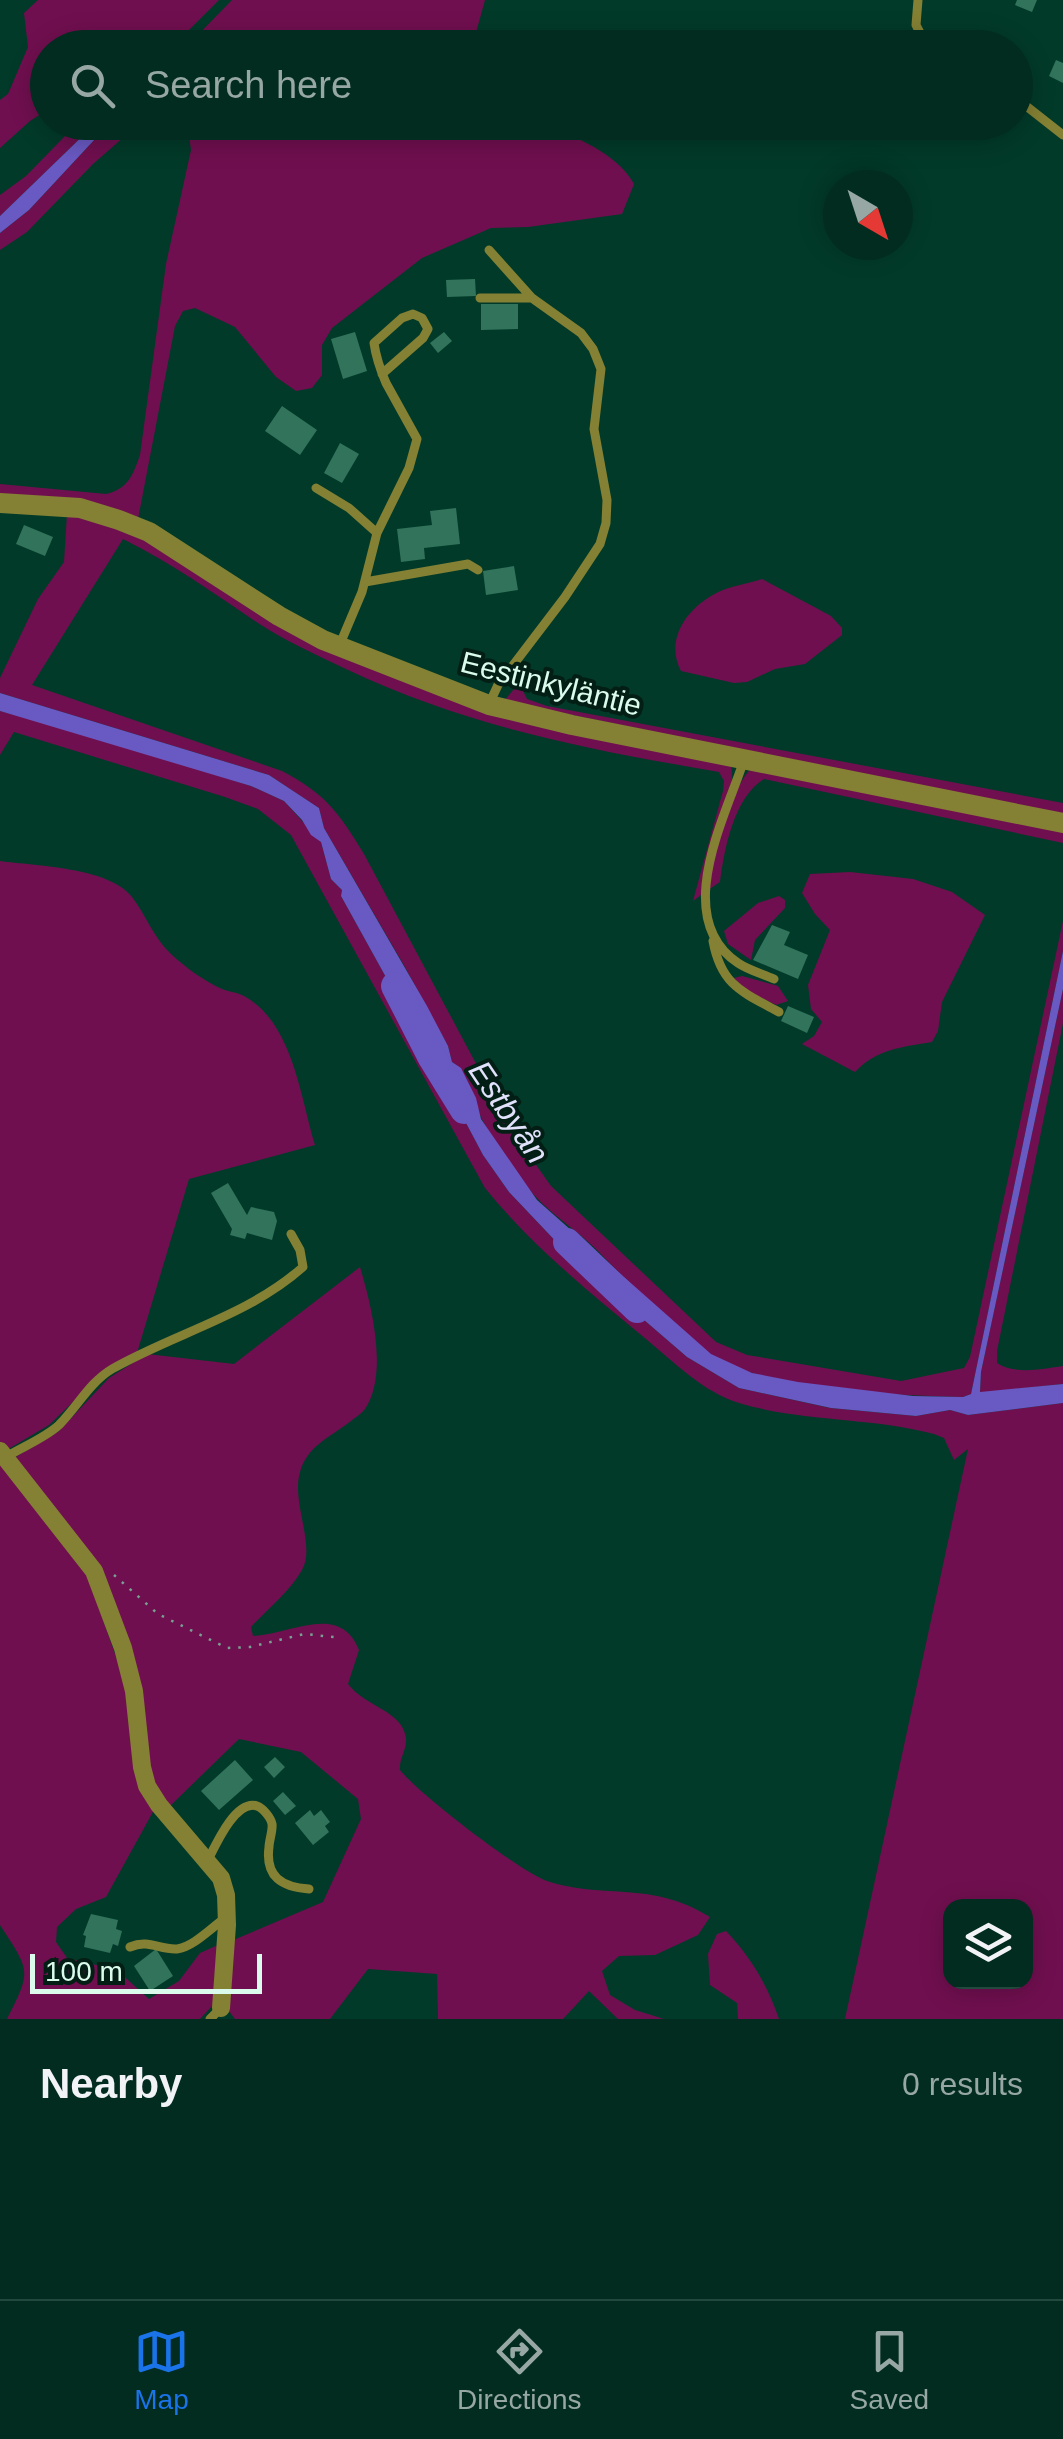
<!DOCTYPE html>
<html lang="en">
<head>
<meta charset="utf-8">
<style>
	body { margin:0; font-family:Arial,sans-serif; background:#0c3428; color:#f1f3f6 }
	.controls { position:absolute; right:30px; bottom:30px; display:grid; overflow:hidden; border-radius:20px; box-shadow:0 5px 25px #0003 }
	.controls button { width:90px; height:90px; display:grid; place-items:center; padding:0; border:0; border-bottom:2px solid #23483d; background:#022c1f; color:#f1f3f6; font:50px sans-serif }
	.compass { position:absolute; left:823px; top:170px; width:90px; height:90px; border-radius:50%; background:#022c1f; box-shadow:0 5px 25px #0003; rotate:141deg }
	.scale { position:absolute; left:30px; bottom:25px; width:232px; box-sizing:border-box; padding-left:10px; border:5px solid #dbfbed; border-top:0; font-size:28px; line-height:35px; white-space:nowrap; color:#dbfbed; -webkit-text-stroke:8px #031e14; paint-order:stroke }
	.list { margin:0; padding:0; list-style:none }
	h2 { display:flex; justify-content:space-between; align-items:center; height:130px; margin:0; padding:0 40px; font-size:42px }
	h2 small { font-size:32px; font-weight:400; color:#96a7a4 }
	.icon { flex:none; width:55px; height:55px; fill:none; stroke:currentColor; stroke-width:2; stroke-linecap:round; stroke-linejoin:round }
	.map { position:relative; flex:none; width:1063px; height:2019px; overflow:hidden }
	.search { position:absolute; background:#022c1f; box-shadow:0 5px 25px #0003; left:30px; right:30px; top:30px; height:110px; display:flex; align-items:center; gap:25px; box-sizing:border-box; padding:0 35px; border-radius:55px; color:#96a7a4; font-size:38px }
	.sheet { height:280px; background:#022c1f }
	nav { display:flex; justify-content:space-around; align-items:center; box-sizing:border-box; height:140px; border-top:2px solid #23483d; background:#022c1f; font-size:28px; color:#96a7a4 }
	nav a { display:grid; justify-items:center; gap:5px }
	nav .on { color:#1a73e8 }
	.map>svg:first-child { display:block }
	.green { fill:#700f4f; fill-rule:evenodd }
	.water { fill:#6959c2 }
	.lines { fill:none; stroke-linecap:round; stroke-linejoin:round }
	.river { stroke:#6959c2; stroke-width:28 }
	.building { fill:#31735b }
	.path { stroke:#77a293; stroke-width:2.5; stroke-dasharray:2.5 8; stroke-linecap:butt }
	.service { stroke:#848034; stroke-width:9 }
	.minor { stroke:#848034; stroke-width:18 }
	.tertiary { stroke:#848034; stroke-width:20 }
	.labels { text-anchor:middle; stroke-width:8; stroke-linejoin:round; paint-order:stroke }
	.street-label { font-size:30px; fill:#dbfbed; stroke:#031e14 }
	.water-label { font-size:32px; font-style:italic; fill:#e1e1fc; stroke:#031e14 }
</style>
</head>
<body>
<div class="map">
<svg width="1063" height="2019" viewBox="0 0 1063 2019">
	<rect width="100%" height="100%" fill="#023a29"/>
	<path class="green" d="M 38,0 L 219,0 L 172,47 L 48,48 L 47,110 L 30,121 L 0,148 L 0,100 L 8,94 L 28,47 L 24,13 Z
		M 232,0 L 485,0 L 474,40 L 466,47 L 185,48 Z
		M 460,122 L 464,135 C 477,135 482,126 493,124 C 534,114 615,146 634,184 L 622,214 L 528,227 L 491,228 L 422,258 L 332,328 L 322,345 L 322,375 L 312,388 L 296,391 L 276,377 L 235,327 L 195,308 L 183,311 L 175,326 L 138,519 L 0,496 L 0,484 L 106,494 C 128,489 133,475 140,455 L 166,264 L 191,150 L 189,135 L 181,123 Z
		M 69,123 L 96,123 L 0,216 L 0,195 L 26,176 L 65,136 L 70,129 Z
		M 110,123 L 140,123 L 93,164 L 27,232 L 0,250 L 0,233 L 29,210 Z
		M 67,514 L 127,530 L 314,643 L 731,766 C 738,801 704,856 701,895 L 693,901 L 723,791 L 724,781 L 719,772 C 586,749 469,727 346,669 C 317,655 285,641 258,623 C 213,593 172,563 123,539 L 32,685 L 282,771 C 326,794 339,813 364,854 L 512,1131 L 551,1186 L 716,1342 L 747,1355 L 901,1381 L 964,1368 L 970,1357 L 1063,921 L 1063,951 L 971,1394 L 963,1397 C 895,1395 767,1392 710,1354 C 674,1329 629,1283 598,1251 C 574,1227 546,1212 525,1184 C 511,1164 494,1143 483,1121 C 473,1102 471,1075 452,1062 L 448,1046 L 405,967 L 324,828 L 319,808 L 269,775 L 0,693 L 0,678 L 38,599 L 64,562 Z
		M 762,579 L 831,616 L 842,628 L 842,635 L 805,664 L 775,669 L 747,682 L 734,683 L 681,671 C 663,637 691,603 723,590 C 736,585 750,583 762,579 Z
		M 519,683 L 527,699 L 547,706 L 1063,803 L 1063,816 L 504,701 Z
		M 0,711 L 106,740 L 251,786 L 284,801 L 321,842 L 331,879 L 342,890 L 341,896 L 403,1008 L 432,1045 L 457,1106 L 483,1155 L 509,1192 L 564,1250 L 597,1271 L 636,1313 L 687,1357 L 739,1388 L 830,1408 L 916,1416 L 950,1410 L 968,1415 L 1063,1403 L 1063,2019 L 845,2019 L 968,1449 L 954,1460 L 944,1438 L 934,1434 C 871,1417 802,1422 739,1403 C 703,1392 674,1362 646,1339 C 588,1291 532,1246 485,1188 L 291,835 L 258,809 L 225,797 L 14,732 L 0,755 ZM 950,1906 L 1026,1906 L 1026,1982 L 950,1982 Z
		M 750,770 L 1063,830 L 1063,843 L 764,779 C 734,797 724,850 720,882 L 708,890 C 712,863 731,788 750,770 Z
		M 0,861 C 35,866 109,867 132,897 C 146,915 153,937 171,954 C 185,967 204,981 222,989 C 229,992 237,992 244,996 C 293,1023 300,1096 315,1145 L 189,1179 L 137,1353 L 105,1371 L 49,1425 L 5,1451 L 0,1446 Z
		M 850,872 L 913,879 L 952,892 L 985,915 L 942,1002 L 938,1031 L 932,1042 C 902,1047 877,1049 855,1072 L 802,1044 L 814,1036 L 822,1022 L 811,1009 L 808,985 L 830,930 L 815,914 L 802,893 L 810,874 Z
		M 779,896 L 785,900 L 785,908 L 755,940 L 751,960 L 728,944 L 724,931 L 758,903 Z
		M 742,976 L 778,986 L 788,1001 L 776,1005 L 746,990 L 734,978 Z
		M 1063,989 L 1063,1023 L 997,1351 L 997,1363 C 1015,1375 1042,1369 1063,1366 L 1063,1384 L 980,1393 L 981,1372 Z
		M 360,1267 C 371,1304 389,1373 365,1409 C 361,1414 352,1420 347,1424 C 328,1438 307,1447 300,1472 C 291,1502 316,1546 302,1570 C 290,1591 268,1609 251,1627 L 253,1636 C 292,1634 340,1602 359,1650 L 348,1684 C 365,1707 402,1710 406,1738 C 407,1750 399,1758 400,1770 C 419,1794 519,1871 547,1881 C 607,1900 650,1880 710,1917 L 698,1935 L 655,1955 L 619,1956 L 602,1971 L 610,1995 L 635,2010 L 664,2019 L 618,2019 L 589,1991 L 563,2019 L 438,2019 L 437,1974 L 368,1969 L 330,2019 L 235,2019 L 225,2006 L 231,1941 L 323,1902 L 361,1819 L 358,1799 L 301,1752 L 239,1739 L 169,1807 L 152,1783 L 122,1625 L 14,1458 L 58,1432 L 109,1378 L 147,1354 L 234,1364 Z
		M 0,1463 L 88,1577 L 128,1691 L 154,1810 L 106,1897 L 76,1909 L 57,1927 L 56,1942 L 67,1958 L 117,1970 L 149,1999 L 179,1981 L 200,1953 L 218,1945 L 213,2005 L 200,2019 L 7,2019 C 32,1970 30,1971 0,1925 Z
		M 726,1931 C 750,1956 768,1986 779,2019 L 738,2019 L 737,2003 L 710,1985 L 708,1954 L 717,1934 Z"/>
	<path class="water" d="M 96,123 L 110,123 L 29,210 L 0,233 L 0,216 Z
		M 0,693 L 269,775 L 319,808 L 324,828 L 427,1006 L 448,1046 L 452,1062 L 461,1068 L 476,1098 L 481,1119 L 537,1200 L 711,1354 L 752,1373 L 798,1382 L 913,1396 L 963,1397 L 971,1394 L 1063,951 L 1063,989 L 981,1372 L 980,1392 L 1063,1384 L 1063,1403 L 968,1415 L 950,1410 L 916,1416 L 831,1408 L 739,1388 L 687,1357 L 636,1313 L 597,1271 L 564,1250 L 509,1192 L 483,1155 L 457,1106 L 432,1045 L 403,1008 L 341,896 L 342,890 L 331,879 L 321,842 L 311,835 L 302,820 L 284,801 L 251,786 L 0,711 Z"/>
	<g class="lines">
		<path class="river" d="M 395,986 L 432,1058 L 464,1110
			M 567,1242 L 637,1309"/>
	</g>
	<path class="building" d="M 1017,0 L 1037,0 L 1032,12 L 1015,5 Z
		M 1056,60 L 1063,63 L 1063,83 L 1049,76 Z
		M 475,279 L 476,296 L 447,297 L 446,280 Z
		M 481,304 L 518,304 L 518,329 L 481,330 Z
		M 355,332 L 367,371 L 343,379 L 331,339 Z
		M 444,332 L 452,341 L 438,353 L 430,343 Z
		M 282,406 L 317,430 L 300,455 L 265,431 Z
		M 340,443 L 359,454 L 342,483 L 324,473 Z
		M 456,508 L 460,544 L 424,548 L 425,559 L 401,562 L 397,529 L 432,525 L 430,511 Z
		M 24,525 L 53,537 L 45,556 L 16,544 Z
		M 514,566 L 518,590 L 486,595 L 483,571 Z
		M 772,925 L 790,932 L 784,945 L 808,955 L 798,979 L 753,960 Z
		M 788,1006 L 814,1017 L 807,1033 L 781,1021 Z
		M 228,1183 L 247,1215 L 251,1207 L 274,1212 L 277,1221 L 272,1240 L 247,1233 L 245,1239 L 230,1235 L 232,1229 L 211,1193 Z
		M 275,1757 L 285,1767 L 274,1778 L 264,1767 Z
		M 235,1760 L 253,1780 L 219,1810 L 201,1791 Z
		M 283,1792 L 296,1806 L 285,1815 L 273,1801 Z
		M 310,1810 L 314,1816 L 321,1810 L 330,1822 L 325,1826 L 329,1832 L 313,1845 L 295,1823 Z
		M 91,1914 L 118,1920 L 116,1929 L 122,1931 L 118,1946 L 113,1944 L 110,1953 L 84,1947 L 86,1936 L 83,1935 Z
		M 156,1949 L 173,1976 L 150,1991 L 134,1966 Z"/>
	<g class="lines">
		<path class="path" d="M 114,1575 L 158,1614 L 227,1648 L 250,1647 L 304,1634 L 334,1637"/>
		<path class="service" d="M 918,0 L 916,25 L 928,48
			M 1016,98 L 1063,135
			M 489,250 L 532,298 L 581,333 L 593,349 L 601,369 L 594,429 L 607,500 L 606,523 L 600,544 L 565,597 L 498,685 L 490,702
			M 480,298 L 532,298
			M 316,488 L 349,508 L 377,533 L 362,592 L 340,644
			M 377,533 L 409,468 L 417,439 L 386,383 C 380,369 376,358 374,343 L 402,318 L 413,314 L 422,318 L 428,329 L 423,338 L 382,374
			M 365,582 L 468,564 L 478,570
			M 744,760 C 725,818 671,918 738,963 C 748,970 763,974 774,979
			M 713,941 C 721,985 742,992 779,1012
			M 6,1457 C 22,1447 45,1438 59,1425 C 77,1407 90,1382 112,1369 C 175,1333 248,1316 303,1267 L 300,1250 L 291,1234
			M 208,1860 C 216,1844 236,1799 257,1806 C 263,1808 271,1818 272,1824 C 273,1830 269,1841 269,1847 C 265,1877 282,1887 309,1889
			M 130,1947 C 149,1939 159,1950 177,1949 C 193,1947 211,1928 224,1919
			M 210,2019 L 221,2008"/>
		<path class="minor" d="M 0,1451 L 94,1571 L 123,1648 L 134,1691 L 142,1767 L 147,1786 L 159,1805 L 221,1878 L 226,1895 L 227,1925 L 221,2008"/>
		<path class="tertiary" d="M 0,503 L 80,508 L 119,520 L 149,532 L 279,616 L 323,640 L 489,705 L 572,725 L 1063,823"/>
	</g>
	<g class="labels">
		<g class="street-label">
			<text transform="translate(551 684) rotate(14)" y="10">Eestinkyläntie</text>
		</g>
		<g class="water-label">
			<text transform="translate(509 1112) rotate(56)" y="11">Estbyån</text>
		</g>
	</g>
</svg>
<div class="controls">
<button><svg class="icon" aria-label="layers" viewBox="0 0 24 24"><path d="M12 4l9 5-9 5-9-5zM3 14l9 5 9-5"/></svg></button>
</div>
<svg class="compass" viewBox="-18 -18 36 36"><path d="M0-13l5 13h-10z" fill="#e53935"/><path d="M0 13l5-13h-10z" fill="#96a7a4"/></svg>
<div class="scale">100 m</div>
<div class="search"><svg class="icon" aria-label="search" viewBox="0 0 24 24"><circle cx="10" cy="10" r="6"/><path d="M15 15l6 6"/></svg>Search here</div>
</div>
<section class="sheet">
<h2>Nearby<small>0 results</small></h2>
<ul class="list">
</ul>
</section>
<nav>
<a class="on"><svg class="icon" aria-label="map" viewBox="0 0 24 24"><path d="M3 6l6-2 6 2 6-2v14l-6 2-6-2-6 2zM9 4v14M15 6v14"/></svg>Map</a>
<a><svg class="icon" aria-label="directions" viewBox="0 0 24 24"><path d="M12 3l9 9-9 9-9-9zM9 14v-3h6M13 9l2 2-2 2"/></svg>Directions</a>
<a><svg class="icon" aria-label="saved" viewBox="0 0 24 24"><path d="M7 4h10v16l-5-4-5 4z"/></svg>Saved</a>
</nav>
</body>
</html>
